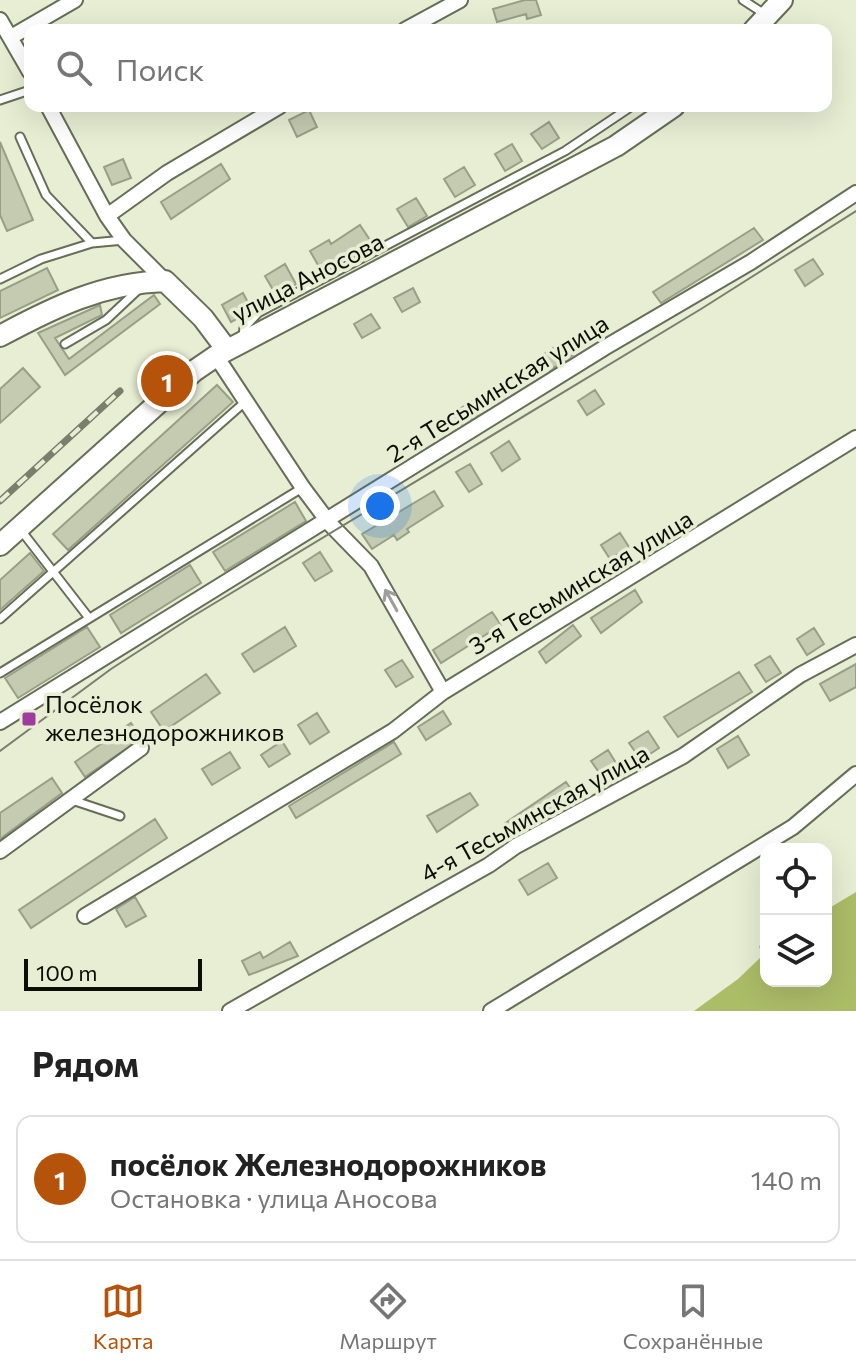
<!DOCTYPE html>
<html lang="ru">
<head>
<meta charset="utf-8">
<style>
	body { margin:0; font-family:Commissioner,sans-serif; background:#f6f6f6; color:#222 }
	.controls { position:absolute; right:24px; bottom:24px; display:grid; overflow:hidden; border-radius:16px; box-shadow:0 8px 32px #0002 }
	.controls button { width:72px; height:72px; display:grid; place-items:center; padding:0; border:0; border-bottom:2px solid #e0e0e0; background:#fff; color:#222; font:40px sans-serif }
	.scale { position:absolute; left:24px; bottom:20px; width:178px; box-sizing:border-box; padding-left:8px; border:4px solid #0c0e06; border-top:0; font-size:22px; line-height:28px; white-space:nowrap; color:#0c0e06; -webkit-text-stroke:6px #e7eed3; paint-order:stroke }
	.you { position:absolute; left:380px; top:506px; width:28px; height:28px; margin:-20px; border:6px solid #fff; border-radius:50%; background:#1a73e8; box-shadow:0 0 0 12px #1a73e833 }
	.badge { display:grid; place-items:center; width:52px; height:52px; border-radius:50%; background:#b45309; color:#fff; font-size:26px; font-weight:700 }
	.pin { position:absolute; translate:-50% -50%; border:4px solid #fff; box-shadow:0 2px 8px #0006 }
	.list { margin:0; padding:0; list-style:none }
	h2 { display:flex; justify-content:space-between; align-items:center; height:104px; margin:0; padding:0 32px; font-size:34px }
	h2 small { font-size:26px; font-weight:400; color:#767676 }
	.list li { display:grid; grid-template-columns:52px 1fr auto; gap:24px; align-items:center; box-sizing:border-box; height:128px; margin:0 16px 16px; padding:0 16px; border:2px solid #e0e0e0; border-radius:16px }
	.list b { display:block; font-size:30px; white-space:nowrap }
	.list p { margin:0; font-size:26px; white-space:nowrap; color:#767676 }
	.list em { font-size:26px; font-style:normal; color:#767676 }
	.icon { flex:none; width:44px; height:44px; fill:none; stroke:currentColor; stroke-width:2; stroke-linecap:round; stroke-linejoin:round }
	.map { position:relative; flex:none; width:856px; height:1011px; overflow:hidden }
	.search { position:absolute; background:#fff; box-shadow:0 8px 32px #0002; left:24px; right:24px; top:24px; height:88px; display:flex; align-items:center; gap:20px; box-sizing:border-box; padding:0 28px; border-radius:16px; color:#767676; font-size:30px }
	.sheet { height:248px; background:#fff }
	nav { display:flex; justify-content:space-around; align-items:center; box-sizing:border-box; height:112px; border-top:2px solid #e0e0e0; background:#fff; font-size:22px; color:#767676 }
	nav a { display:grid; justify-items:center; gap:4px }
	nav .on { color:#b45309 }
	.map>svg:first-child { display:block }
	.forest { fill:#acbd68 }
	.building { fill:#c4cbb1; stroke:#999f87; stroke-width:2 }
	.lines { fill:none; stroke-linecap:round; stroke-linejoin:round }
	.lane-casing { stroke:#676d56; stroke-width:11 }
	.street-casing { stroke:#676d56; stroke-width:18 }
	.secondary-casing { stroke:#676d56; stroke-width:24 }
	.lane { stroke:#fff; stroke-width:7 }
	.street { stroke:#fff; stroke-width:14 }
	.secondary { stroke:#fff; stroke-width:20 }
	.tram { stroke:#7a7e6d; stroke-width:2 }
	.rail-casing { stroke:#7a7e6d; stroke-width:7 }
	.rail { stroke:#e7eed3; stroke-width:4; stroke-dasharray:12; stroke-linecap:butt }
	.oneway { stroke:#9e9f9b }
	.poi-dot { fill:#9f3a9e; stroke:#e7eed3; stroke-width:3 }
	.labels { text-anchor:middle; stroke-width:7; stroke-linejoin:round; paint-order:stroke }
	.street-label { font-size:24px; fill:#0c0e06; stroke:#e7eed3 }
	.poi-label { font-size:24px; fill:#0c0e06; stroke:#e7eed3; text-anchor:start }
</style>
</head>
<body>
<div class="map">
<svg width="856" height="1011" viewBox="0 0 856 1011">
	<rect width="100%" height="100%" fill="#e7eed3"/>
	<path class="forest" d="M 856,892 L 856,1011 L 694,1011 L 738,979 L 762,956 L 759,946 L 766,943 L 766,981 L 826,981 L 826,910 Z"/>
	<path class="building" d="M 525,0 L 536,0 L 541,15 L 527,19 L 526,14 L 497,22 L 493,9 Z
		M 309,110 L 317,127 L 297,137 L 289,120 Z
		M 549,122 L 559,138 L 542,149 L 531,134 Z
		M 0,142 L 33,220 L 7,231 L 0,215 Z
		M 512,144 L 522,161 L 505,171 L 495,154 Z
		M 123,159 L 131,178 L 112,185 L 104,167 Z
		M 221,164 L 230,179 L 171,219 L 161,202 Z
		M 464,167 L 475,185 L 455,197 L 444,179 Z
		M 416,198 L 427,216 L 408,227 L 397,209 Z
		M 360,225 L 372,243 L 322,272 L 310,251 L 329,240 L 331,244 Z
		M 754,228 L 763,240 L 661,303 L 653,292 Z
		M 813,259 L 823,274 L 805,286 L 795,270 Z
		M 285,264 L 296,284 L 276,295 L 265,276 Z
		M 47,268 L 58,290 L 0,318 L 0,291 Z
		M 413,288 L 420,302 L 402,312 L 394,298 Z
		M 243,293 L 252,310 L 231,322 L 222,305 Z
		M 154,295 L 160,304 L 65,375 L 38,333 L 100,305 L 102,315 L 55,338 L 69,359 Z
		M 371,314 L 380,328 L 362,338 L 354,324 Z
		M 564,341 L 573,355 L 550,370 L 541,356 Z
		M 23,368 L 40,387 L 0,423 L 0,389 Z
		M 217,385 L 233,402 L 68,550 L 53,534 Z
		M 595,390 L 604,404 L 587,415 L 578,401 Z
		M 472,401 L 480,413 L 460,425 L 453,413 Z
		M 509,441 L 520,459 L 502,471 L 491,453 Z
		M 470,464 L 482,484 L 469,492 L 456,472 Z
		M 434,491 L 443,506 L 407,529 L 409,532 L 397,540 L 394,535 L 372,549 L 362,534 Z
		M 295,502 L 306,521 L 225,571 L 213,552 Z
		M 620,533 L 629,547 L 610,559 L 601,545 Z
		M 320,552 L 332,571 L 315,581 L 303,563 Z
		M 30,553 L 44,571 L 0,610 L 0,580 Z
		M 190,565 L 201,583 L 121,633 L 110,615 Z
		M 635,590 L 642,602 L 601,633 L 591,618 Z
		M 492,612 L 501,625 L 441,663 L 433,650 Z
		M 573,625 L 581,636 L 546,663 L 539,652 Z
		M 87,627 L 100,647 L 18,698 L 5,678 Z
		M 285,627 L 296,646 L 254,672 L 242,654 Z
		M 814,628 L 824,644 L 807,655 L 797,639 Z
		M 770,656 L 781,673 L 766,682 L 755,665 Z
		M 402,660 L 413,677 L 396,687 L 385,670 Z
		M 856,664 L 856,687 L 830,701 L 820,684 Z
		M 739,672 L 752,692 L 678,737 L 664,717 Z
		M 206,674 L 220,693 L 164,731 L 151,712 Z
		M 443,711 L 451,724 L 426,740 L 418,727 Z
		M 317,713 L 329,732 L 310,744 L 298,725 Z
		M 131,723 L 142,738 L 85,777 L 75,762 Z
		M 648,731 L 659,748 L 641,760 L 629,743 Z
		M 738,736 L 749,755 L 728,768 L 717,749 Z
		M 282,741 L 290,754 L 269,767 L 261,755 Z
		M 394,742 L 401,754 L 296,818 L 289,806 Z
		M 608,750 L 621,771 L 605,781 L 591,761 Z
		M 230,752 L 240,768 L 212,785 L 202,769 Z
		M 52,778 L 62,793 L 0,839 L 0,813 Z
		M 566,782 L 577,798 L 512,837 L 504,824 Z
		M 470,793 L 478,805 L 437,832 L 427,816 Z
		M 155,819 L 167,838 L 31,928 L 19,910 Z
		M 548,863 L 557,878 L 528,895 L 519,880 Z
		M 135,897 L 146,916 L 126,927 L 116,909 Z
		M 290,942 L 298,956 L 249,975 L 242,961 L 260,952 L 263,958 Z"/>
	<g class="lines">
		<defs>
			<path id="lane" d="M 743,0 L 766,15
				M 0,100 L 30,90
				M 20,137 L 46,195 L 92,243 L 124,240
				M 0,279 L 41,259 L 92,243
				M 243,336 L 244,328 L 258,313 L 565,151 L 632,106
				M 65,344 L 106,320 L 139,289
				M 20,529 L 89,618
				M 0,619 L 246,401
				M 0,673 L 302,488
				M 72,800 L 120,816"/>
			<path id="street" d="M 0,20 L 30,72
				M 405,30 L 460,0
				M 11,37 L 75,0
				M 48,106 L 107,216 L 124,240 L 165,281
				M 107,216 L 167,173 L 280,106
				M 216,356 L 303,488 L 330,524 L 371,566 L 443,692
				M 0,722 L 604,348 L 751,262 L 856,193
				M 0,851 L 141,748
				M 85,916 L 393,731 L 443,692 L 856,438
				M 230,1011 L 489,865 L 516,846 L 683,756 L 800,675 L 856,645
				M 491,1011 L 793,827 L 856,774"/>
			<path id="secondary" d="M 754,30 L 782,0
				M 0,336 C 54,307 103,283 165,281 L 203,318 L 227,350
				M 0,545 L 194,371 L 216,356 L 616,146 L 674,106"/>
		</defs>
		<use href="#lane" class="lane-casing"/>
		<use href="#street" class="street-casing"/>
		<use href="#secondary" class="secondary-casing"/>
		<use href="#lane" class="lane"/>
		<use href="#street" class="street"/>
		<use href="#secondary" class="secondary"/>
		<path class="tram" d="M 0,751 L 111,669 L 190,618 L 701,309 L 856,211"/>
		<defs>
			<path id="rail" d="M 0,501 L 120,391"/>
		</defs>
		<use href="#rail" class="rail-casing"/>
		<use href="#rail" class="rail"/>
	</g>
	<defs><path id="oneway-shaft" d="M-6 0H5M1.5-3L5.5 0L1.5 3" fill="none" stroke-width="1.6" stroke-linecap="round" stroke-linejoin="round" transform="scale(2)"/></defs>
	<use class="oneway" href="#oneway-shaft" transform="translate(391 600) rotate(-119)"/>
	<rect class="poi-dot" x="21" y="711" width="16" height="16" rx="4"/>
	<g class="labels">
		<g class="street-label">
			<text transform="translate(308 278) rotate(-27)" y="8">улица Аносова</text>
			<text transform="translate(498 389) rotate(-32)" y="8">2-я Тесьминская улица</text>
			<text transform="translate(581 583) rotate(-31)" y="8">3-я Тесьминская улица</text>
			<text transform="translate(535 814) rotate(-29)" y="8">4-я Тесьминская улица</text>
		</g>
		<g class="poi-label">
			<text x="45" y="713">Посёлок<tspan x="45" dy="28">железнодорожников</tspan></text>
		</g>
	</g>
</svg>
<div class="controls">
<button><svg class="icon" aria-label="locate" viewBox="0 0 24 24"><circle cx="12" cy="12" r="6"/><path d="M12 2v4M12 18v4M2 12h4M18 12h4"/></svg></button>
<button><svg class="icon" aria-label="layers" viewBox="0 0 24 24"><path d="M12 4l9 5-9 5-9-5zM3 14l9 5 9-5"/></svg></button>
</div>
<div class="scale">100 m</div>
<div class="you"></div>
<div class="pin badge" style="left:167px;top:381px">1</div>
<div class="search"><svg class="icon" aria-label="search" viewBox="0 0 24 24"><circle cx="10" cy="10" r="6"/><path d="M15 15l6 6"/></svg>Поиск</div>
</div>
<section class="sheet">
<h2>Рядом<small></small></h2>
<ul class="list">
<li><span class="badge">1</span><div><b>посёлок Железнодорожников</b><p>Остановка · улица Аносова</p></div><em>140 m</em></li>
</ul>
</section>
<nav>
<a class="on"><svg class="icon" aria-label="map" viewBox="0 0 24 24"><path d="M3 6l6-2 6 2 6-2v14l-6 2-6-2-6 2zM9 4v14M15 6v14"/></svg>Карта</a>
<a><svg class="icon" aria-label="directions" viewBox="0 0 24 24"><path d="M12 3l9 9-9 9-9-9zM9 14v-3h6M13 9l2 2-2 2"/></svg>Маршрут</a>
<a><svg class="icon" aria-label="saved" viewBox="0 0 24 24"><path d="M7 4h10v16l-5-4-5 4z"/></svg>Сохранённые</a>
</nav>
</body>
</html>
